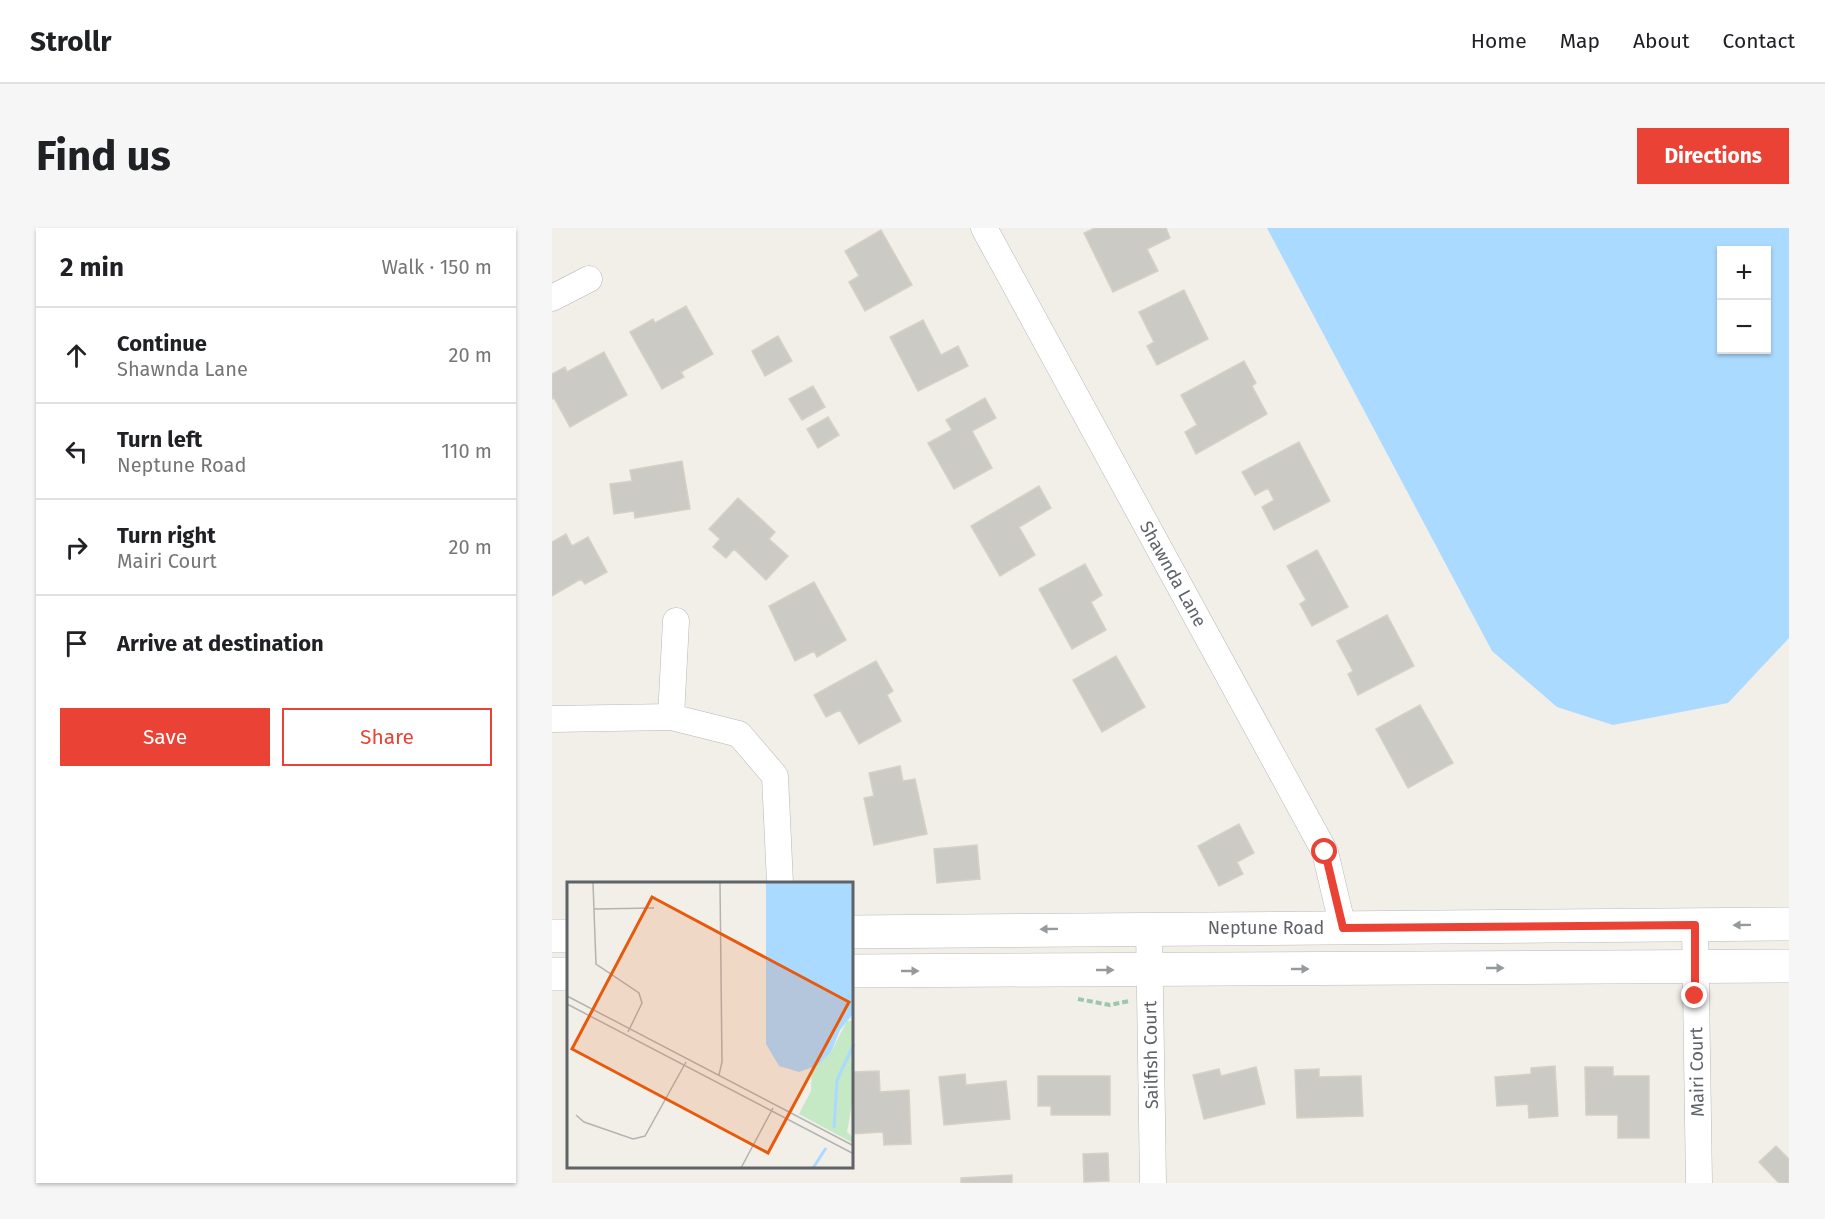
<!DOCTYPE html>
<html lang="en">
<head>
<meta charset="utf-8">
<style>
	body { margin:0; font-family:"Fira Sans",sans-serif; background:#f6f6f6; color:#202124 }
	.controls { position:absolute; right:18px; top:18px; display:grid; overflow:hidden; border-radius:0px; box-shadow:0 2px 4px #0004 }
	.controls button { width:54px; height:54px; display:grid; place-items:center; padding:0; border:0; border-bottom:2px solid #e0e0e0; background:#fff; color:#202124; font:30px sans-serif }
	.stop { position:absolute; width:18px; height:18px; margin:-14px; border:4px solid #ea4335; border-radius:50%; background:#fff }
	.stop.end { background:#ea4335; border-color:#fff; box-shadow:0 2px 6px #0008 }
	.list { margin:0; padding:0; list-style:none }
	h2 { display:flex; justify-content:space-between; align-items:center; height:78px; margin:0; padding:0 24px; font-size:26px }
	h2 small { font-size:20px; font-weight:400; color:#757577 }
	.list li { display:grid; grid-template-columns:39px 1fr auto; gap:18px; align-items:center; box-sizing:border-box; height:96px; padding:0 24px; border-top:2px solid #e0e0e0 }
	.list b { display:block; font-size:22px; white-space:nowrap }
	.list p { margin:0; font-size:20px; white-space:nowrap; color:#757577 }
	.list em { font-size:20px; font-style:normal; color:#757577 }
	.actions { display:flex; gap:12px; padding:18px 24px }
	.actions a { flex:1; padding:14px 0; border:2px solid #ea4335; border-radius:0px; text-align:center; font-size:21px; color:#ea4335 }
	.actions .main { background:#ea4335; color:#fff }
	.icon { flex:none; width:33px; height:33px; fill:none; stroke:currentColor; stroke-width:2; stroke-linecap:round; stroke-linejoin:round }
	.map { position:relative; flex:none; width:1237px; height:955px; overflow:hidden; border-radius:0px }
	header { display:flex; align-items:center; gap:36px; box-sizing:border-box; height:84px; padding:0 30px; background:#fff; border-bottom:2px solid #e0e0e0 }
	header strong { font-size:28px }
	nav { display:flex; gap:33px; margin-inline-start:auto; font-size:21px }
	.intro { display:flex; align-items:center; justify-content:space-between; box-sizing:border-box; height:144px; padding:0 36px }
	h1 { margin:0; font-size:42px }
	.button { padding:15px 27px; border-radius:0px; background:#ea4335; color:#fff; font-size:21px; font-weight:700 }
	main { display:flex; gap:36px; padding:0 36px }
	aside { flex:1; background:#fff; border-radius:0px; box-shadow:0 2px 4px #0004 }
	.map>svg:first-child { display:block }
	.water { fill:#aadaff; fill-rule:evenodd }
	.building { fill:#cccac5; stroke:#d6d1c6; stroke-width:1.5 }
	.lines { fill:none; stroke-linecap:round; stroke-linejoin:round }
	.street-casing { stroke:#b5b8bc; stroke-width:27 }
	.secondary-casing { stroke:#b6babf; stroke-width:34 }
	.path { stroke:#9cc7a9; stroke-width:4; stroke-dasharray:6 3; stroke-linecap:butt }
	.street { stroke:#fff; stroke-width:26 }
	.secondary { stroke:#fff; stroke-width:33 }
	.oneway { fill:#979a9d }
	.route { stroke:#ea4335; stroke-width:8 }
	.labels { text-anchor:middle; stroke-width:6; stroke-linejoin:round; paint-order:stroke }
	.street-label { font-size:18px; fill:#5f6368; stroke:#fff }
	.inset-river { fill:none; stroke:#aadaff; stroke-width:3 }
	.inset-road { fill:none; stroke:#b3b3b1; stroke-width:1.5 }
	.view { fill:#e8590c; fill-opacity:0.15; stroke:#e8590c; stroke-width:3 }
	.inset-edge { fill:none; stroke:#5f6368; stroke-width:3 }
</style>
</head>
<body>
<header>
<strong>Strollr</strong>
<nav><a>Home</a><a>Map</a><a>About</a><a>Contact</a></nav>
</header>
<div class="intro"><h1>Find us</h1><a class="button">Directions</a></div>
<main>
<aside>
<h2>2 min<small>Walk · 150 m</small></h2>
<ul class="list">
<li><svg class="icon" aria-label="ahead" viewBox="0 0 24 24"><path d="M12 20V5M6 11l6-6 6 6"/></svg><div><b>Continue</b><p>Shawnda Lane</p></div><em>20 m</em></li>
<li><svg class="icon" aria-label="left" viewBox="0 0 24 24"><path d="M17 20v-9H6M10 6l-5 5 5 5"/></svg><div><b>Turn left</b><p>Neptune Road</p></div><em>110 m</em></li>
<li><svg class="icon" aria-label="right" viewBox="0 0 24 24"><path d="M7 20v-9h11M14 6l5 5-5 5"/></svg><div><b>Turn right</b><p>Mairi Court</p></div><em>20 m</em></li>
<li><svg class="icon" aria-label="arrive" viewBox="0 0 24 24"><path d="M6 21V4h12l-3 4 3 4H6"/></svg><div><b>Arrive at destination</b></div></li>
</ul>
<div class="actions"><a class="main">Save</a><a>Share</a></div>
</aside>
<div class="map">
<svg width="1237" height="955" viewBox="0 0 1237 955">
	<rect width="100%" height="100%" fill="#f1efe8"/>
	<path class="water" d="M 715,0 L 1237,0 L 1237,410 L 1176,475 L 1061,497 L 1005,479 L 940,423 ZM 1170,22 L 1214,22 L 1214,122 L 1170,122 Z"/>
	<path class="building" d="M 543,0 L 614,0 L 618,10 L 595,21 L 606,43 L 561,64 L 532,5 Z
		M 329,2 L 360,57 L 313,83 L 297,54 L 307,48 L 293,23 Z
		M 632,62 L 656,111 L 605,137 L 595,118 L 602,114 L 587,84 Z
		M 134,78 L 161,126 L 129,144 L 132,149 L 110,161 L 78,104 L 101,91 L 103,95 Z
		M 371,92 L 389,127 L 406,118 L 416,138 L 366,163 L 338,109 Z
		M 226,108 L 240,133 L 213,148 L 200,123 Z
		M 52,124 L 75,167 L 18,199 L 2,170 L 0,171 L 0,146 L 13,139 L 15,144 Z
		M 692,133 L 704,155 L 700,158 L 715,186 L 644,226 L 633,204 L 645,197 L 629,167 Z
		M 261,158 L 273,179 L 250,192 L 237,171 Z
		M 433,170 L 444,190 L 420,203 L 440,240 L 402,261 L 376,215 L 400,202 L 394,192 Z
		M 276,189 L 287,207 L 266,220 L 255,201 Z
		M 747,214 L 778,273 L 722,302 L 710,279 L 722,272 L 716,260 L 703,267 L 690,244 Z
		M 130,233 L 138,281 L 83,290 L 82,283 L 62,286 L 58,256 L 80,253 L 78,242 Z
		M 487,258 L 499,280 L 467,299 L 483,327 L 448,348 L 419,298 Z
		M 186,270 L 223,304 L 217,311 L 236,328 L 214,352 L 182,321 L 174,330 L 161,319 L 168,311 L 157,301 Z
		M 14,306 L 20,318 L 36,309 L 55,344 L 33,356 L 29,351 L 0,368 L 0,314 Z
		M 765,322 L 796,379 L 760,398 L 748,376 L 754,372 L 735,338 Z
		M 533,336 L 550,367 L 539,374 L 554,402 L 520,421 L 487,361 Z
		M 262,354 L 294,412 L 265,429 L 262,423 L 243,433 L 217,378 Z
		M 835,387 L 862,438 L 806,467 L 796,446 L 801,443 L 785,413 Z
		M 564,428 L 593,479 L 550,504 L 521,452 Z
		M 324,433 L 341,463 L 335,467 L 349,493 L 307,516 L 288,482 L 274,489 L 262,467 Z
		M 868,477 L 901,535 L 856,560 L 824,501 Z
		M 348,538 L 351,553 L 363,551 L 375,606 L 322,617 L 312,570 L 322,568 L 317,545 Z
		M 687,596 L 702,625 L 685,634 L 691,646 L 667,658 L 646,618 Z
		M 425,617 L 428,651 L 385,655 L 382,621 Z
		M 1003,838 L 1006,888 L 977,890 L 976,876 L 945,878 L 943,849 L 979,846 L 979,840 Z
		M 704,839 L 713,876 L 652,891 L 641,847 L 667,841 L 669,848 Z
		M 1033,839 L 1061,839 L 1061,848 L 1097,848 L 1097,910 L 1066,910 L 1066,887 L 1034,887 Z
		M 767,841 L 767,849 L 809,848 L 811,888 L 745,890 L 743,842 Z
		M 327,843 L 328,864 L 357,862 L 359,916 L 332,917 L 331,904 L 300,906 L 300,844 Z
		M 413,846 L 414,857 L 454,853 L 458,891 L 392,897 L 387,849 Z
		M 486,848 L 558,848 L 558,887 L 499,887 L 499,878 L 486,878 Z
		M 1224,918 L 1237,931 L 1237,955 L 1227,955 L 1207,934 Z
		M 556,925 L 557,953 L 532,954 L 531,926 Z
		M 460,947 L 460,955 L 409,955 L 409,950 Z"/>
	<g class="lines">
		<defs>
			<path id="street" d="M 432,0 L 773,624 L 791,700
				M 0,70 L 37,51
				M 119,489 L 124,393
				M 0,491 L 119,489 L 187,506 L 223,548 L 228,655
				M 1143,697 L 1147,955
				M 597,700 L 601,955"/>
			<path id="secondary" d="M 300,704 L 1237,696
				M 0,708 L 16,708
				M 300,743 L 1237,738
				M 0,746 L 16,746"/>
		</defs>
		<use href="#street" class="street-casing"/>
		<use href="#secondary" class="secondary-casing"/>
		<path class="path" d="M 526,771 L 558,777 L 577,773"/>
		<use href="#street" class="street"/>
		<use href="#secondary" class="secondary"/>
	</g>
	<defs><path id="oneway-solid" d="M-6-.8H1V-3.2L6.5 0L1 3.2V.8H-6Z" transform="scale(1.5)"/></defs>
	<g class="oneway">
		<use href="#oneway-solid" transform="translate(1190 697) rotate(179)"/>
		<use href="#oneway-solid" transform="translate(497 701) rotate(179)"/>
		<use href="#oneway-solid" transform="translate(943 740)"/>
		<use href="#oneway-solid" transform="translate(748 741)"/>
		<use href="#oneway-solid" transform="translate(553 742)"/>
		<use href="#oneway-solid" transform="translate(358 743)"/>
	</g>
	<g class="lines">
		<path class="route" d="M 773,624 L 791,700 L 1143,697 L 1143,768"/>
	</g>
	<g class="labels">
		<g class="street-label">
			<text transform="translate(621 346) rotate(61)" y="6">Shawnda Lane</text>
			<text x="714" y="706">Neptune Road</text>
			<text transform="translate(599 827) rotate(-91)" y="6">Sailfish Court</text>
			<text transform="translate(1145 844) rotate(-91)" y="6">Mairi Court</text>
		</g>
	</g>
	<g transform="translate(15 654)">
		<rect width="286" height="286" fill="#f1efe8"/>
		<path d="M 280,139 L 286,139 L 286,215 L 280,250 L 286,255 L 286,261 L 232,232 L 244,209 L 245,185 L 264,170 Z" fill="#c5e8c5"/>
		<path d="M 199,1 L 286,1 L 286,132 L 273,148 L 264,170 L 251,183 L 232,190 L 212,184 L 199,162 Z" fill="#aadaff"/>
		<path class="inset-river" d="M 267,246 L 270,198 L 287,162M 246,286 L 259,266"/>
		<path class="inset-road" d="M 26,1 L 29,82 L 72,111 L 75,121 L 61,150M 27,27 L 87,26M 0,114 L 287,264M 0,122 L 287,272M 152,193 L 155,180 L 153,1M 9,233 L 17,240 L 66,257 L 78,254 L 119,180M 174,286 L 206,226"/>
		<path class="view" d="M 85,15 L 282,120 L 201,271 L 5,167 Z"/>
		<rect width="286" height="286" class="inset-edge"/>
	</g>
</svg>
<div class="controls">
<button>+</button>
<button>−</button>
</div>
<div class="stop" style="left:773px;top:624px"></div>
<div class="stop end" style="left:1143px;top:768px"></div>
</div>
</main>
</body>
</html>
